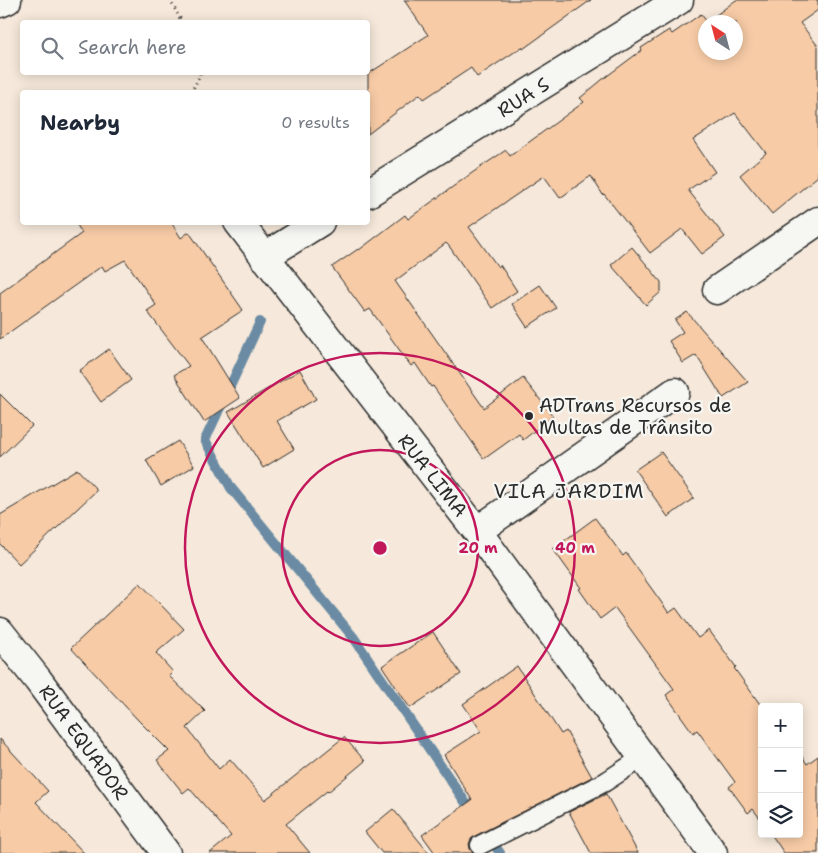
<!DOCTYPE html>
<html lang="en">
<head>
<meta charset="utf-8">
<style>
	body { margin:0; font-family:"Shantell Sans",sans-serif; background:#f2f2f3; color:#1f2937 }
	.controls { position:absolute; right:15px; bottom:15px; display:grid; overflow:hidden; border-radius:5px; box-shadow:0 2px 12px #0003 }
	.controls button { width:45px; height:45px; display:grid; place-items:center; padding:0; border:0; border-bottom:1px solid #e0e1e3; background:#fff; color:#1f2937; font:25px sans-serif }
	.compass { position:absolute; left:698px; top:15px; width:45px; height:45px; border-radius:50%; background:#fff; box-shadow:0 2px 12px #0003; rotate:324deg }
	.list { margin:0; padding:0; list-style:none }
	h2 { display:flex; justify-content:space-between; align-items:center; height:65px; margin:0; padding:0 20px; font-size:21px }
	h2 small { font-size:16px; font-weight:400; color:#747a83 }
	.icon { flex:none; width:28px; height:28px; fill:none; stroke:currentColor; stroke-width:2; stroke-linecap:round; stroke-linejoin:round }
	.map { position:relative; flex:none; width:818px; height:853px; overflow:hidden }
	.search { position:absolute; background:#fff; box-shadow:0 2px 12px #0003; left:20px; top:20px; width:350px; height:55px; display:flex; align-items:center; gap:12px; box-sizing:border-box; padding:0 18px; border-radius:5px; color:#747a83; font-size:19px }
	.panel { position:absolute; background:#fff; box-shadow:0 2px 12px #0003; left:20px; top:90px; width:350px; height:135px; border-radius:5px }
	.map>svg:first-child { display:block }
	.lines { fill:none; stroke-linecap:round; stroke-linejoin:round }
	.stream { stroke:#6b8ba3; stroke-width:10 }
	.building { fill:#f7cba6; stroke:#2b2b2b }
	.service-casing { stroke:#2b2b2b; stroke-width:21 }
	.minor-casing { stroke:#2b2b2b; stroke-width:31 }
	.path { stroke:#2b2b2b; stroke-width:3; stroke-dasharray:1 4; stroke-linecap:butt }
	.service { stroke:#f6f6f2; stroke-width:18 }
	.minor { stroke:#f6f6f2; stroke-width:28 }
	.ring { fill:none; stroke:#c2185b; stroke-width:2.5 }
	.poi-dot { fill:#2b2b2b; stroke:#f6f6f2; stroke-width:2 }
	.labels { text-anchor:middle; stroke-width:4.5; stroke-linejoin:round; paint-order:stroke }
	.street-label { font-size:19px; fill:#2b2b2b; stroke:#f6f6f2 }
	.poi-label { font-size:19px; fill:#2b2b2b; stroke:#f6f6f2; text-anchor:start }
	.neighbourhood-label { font-size:20px; letter-spacing:1px; fill:#2b2b2b; stroke:#f6f6f2 }
	.centre { fill:#c2185b; stroke:#f6f6f2; stroke-width:2.5 }
	.ring-label { font-size:15px; text-anchor:middle; font-weight:bold; fill:#c2185b; stroke:#f6f6f2; stroke-width:4.5; stroke-linejoin:round; paint-order:stroke }
</style>
</head>
<body>
<div class="map">
<svg width="818" height="853" viewBox="0 0 818 853">
	<rect width="100%" height="100%" fill="#f6e9db"/>
	<filter id="ink" filterUnits="userSpaceOnUse"><feTurbulence type="fractalNoise" baseFrequency=".02" numOctaves="2"/><feDisplacementMap in="SourceGraphic" scale="10" xChannelSelector="R" yChannelSelector="G"/><feConvolveMatrix kernelMatrix="1 2 1 2 8 2 1 2 1" color-interpolation-filters="sRGB"/></filter>
	<g filter="url(#ink)">
		<g class="lines">
			<path class="stream" d="M 260,322 L 205,440 L 231,488 L 354,638 L 474,815
				M 489,837 L 500,853"/>
		</g>
		<path class="building" d="M 404,0 L 591,0 L 523,49 L 522,47 L 477,77 L 471,68 L 424,99 L 420,94 L 368,134 L 368,74 L 428,35 Z
			M 736,0 L 818,0 L 818,10 L 800,23 L 818,46 L 818,176 L 772,214 L 740,175 L 766,153 L 735,113 L 693,140 L 715,172 L 688,190 L 725,237 L 702,254 L 682,229 L 650,253 L 604,194 L 603,195 L 591,176 L 560,198 L 544,176 L 469,227 L 498,267 L 500,265 L 517,291 L 492,308 L 449,246 L 446,243 L 395,281 L 484,408 L 523,378 L 553,416 L 523,440 L 519,434 L 484,459 L 433,386 L 431,387 L 415,363 L 411,366 L 370,309 L 365,312 L 332,267 L 358,249 L 359,250 L 405,215 L 408,219 L 472,173 L 506,150 L 510,156 L 584,102 L 580,98 L 603,79 L 642,50 L 641,48 L 669,30 L 672,34 L 701,14 L 707,22 L 706,22 L 706,52 L 736,52 L 736,22 L 707,22 Z
			M 75,222 L 171,222 L 181,238 L 189,232 L 243,310 L 202,337 L 240,398 L 204,422 L 174,375 L 189,366 L 147,311 L 156,305 L 125,260 L 105,271 L 102,266 L 0,339 L 0,293 L 82,233 Z
			M 632,247 L 661,282 L 661,292 L 646,305 L 611,265 Z
			M 540,285 L 556,308 L 527,327 L 512,304 Z
			M 687,312 L 748,382 L 723,398 L 696,355 L 683,363 L 669,341 L 683,332 L 675,320 Z
			M 109,349 L 131,380 L 101,402 L 79,371 Z
			M 300,370 L 316,399 L 277,421 L 294,449 L 263,468 L 228,412 Z
			M 0,394 L 32,426 L 0,457 Z
			M 178,441 L 194,466 L 161,486 L 146,460 Z
			M 661,452 L 694,498 L 668,517 L 635,470 Z
			M 77,469 L 97,490 L 19,564 L 0,544 L 0,515 Z
			M 595,518 L 623,556 L 626,553 L 669,613 L 676,608 L 698,638 L 709,630 L 736,667 L 734,668 L 762,707 L 762,821 L 753,809 L 748,813 L 729,787 L 735,782 L 697,730 L 693,733 L 666,695 L 674,689 L 615,608 L 600,619 L 579,589 L 581,588 L 553,549 Z
			M 140,583 L 184,629 L 156,653 L 173,672 L 169,676 L 205,711 L 187,728 L 219,769 L 230,759 L 265,800 L 344,737 L 365,761 L 328,792 L 327,791 L 286,824 L 310,853 L 210,853 L 231,836 L 189,788 L 183,793 L 157,760 L 169,751 L 138,720 L 71,648 Z
			M 433,632 L 461,674 L 410,708 L 382,666 Z
			M 517,666 L 561,734 L 566,731 L 592,777 L 475,836 L 471,839 L 469,844 L 470,849 L 473,853 L 435,853 L 422,835 L 472,800 L 444,755 L 481,731 L 463,704 Z
			M 0,739 L 48,791 L 36,802 L 84,853 L 0,853 Z
			M 799,752 L 807,764 L 818,756 L 818,853 L 784,853 L 771,834 L 799,834 Z
			M 606,794 L 638,853 L 591,853 L 569,812 Z
			M 393,809 L 429,853 L 382,853 L 365,832 Z"/>
		<g class="lines">
			<defs>
				<path id="service" d="M 480,845 L 605,782 L 643,757"/>
				<path id="minor" d="M 0,3 L 7,0
					M 368,193 L 679,0
					M 238,222 L 477,531 L 713,853
					M 264,257 L 320,222
					M 717,290 L 818,221
					M 477,531 L 675,392
					M 0,632 L 38,680 L 166,853"/>
			</defs>
			<use href="#service" class="service-casing"/>
			<use href="#minor" class="minor-casing"/>
			<path class="path" d="M 170,0 L 182,22
				M 191,92 L 200,76 L 200,72"/>
			<use href="#service" class="service"/>
			<use href="#minor" class="minor"/>
		</g>
	</g>
	<g class="ring">
		<circle cx="380" cy="548" r="98"/>
		<circle cx="380" cy="548" r="195"/>
	</g>
	<circle class="poi-dot" cx="529" cy="416" r="5"/>
	<g class="labels">
		<g class="street-label">
			<text transform="translate(523 97) rotate(-32)" y="7">RUA S</text>
			<text transform="translate(433 475) rotate(52)" y="7">RUA LIMA</text>
			<text transform="translate(84 742) rotate(54)" y="7">RUA EQUADOR</text>
		</g>
		<g class="poi-label">
			<text x="539" y="412">ADTrans Recursos de<tspan x="539" dy="22">Multas de Trânsito</tspan></text>
		</g>
		<g class="neighbourhood-label">
			<text x="569" y="498">VILA JARDIM</text>
		</g>
	</g>
	<circle cx="380" cy="548" r="8" class="centre"/>
	<g class="ring-label">
		<text x="478" y="553">20 m</text>
		<text x="575" y="553">40 m</text>
	</g>
</svg>
<div class="controls">
<button>+</button>
<button>−</button>
<button><svg class="icon" aria-label="layers" viewBox="0 0 24 24"><path d="M12 4l9 5-9 5-9-5zM3 14l9 5 9-5"/></svg></button>
</div>
<svg class="compass" viewBox="-18 -18 36 36"><path d="M0-13l5 13h-10z" fill="#e53935"/><path d="M0 13l5-13h-10z" fill="#747a83"/></svg>
<div class="search"><svg class="icon" aria-label="search" viewBox="0 0 24 24"><circle cx="10" cy="10" r="6"/><path d="M15 15l6 6"/></svg>Search here</div>
<section class="panel">
<h2>Nearby<small>0 results</small></h2>
<ul class="list">
</ul>
</section>
</div>
</body>
</html>
